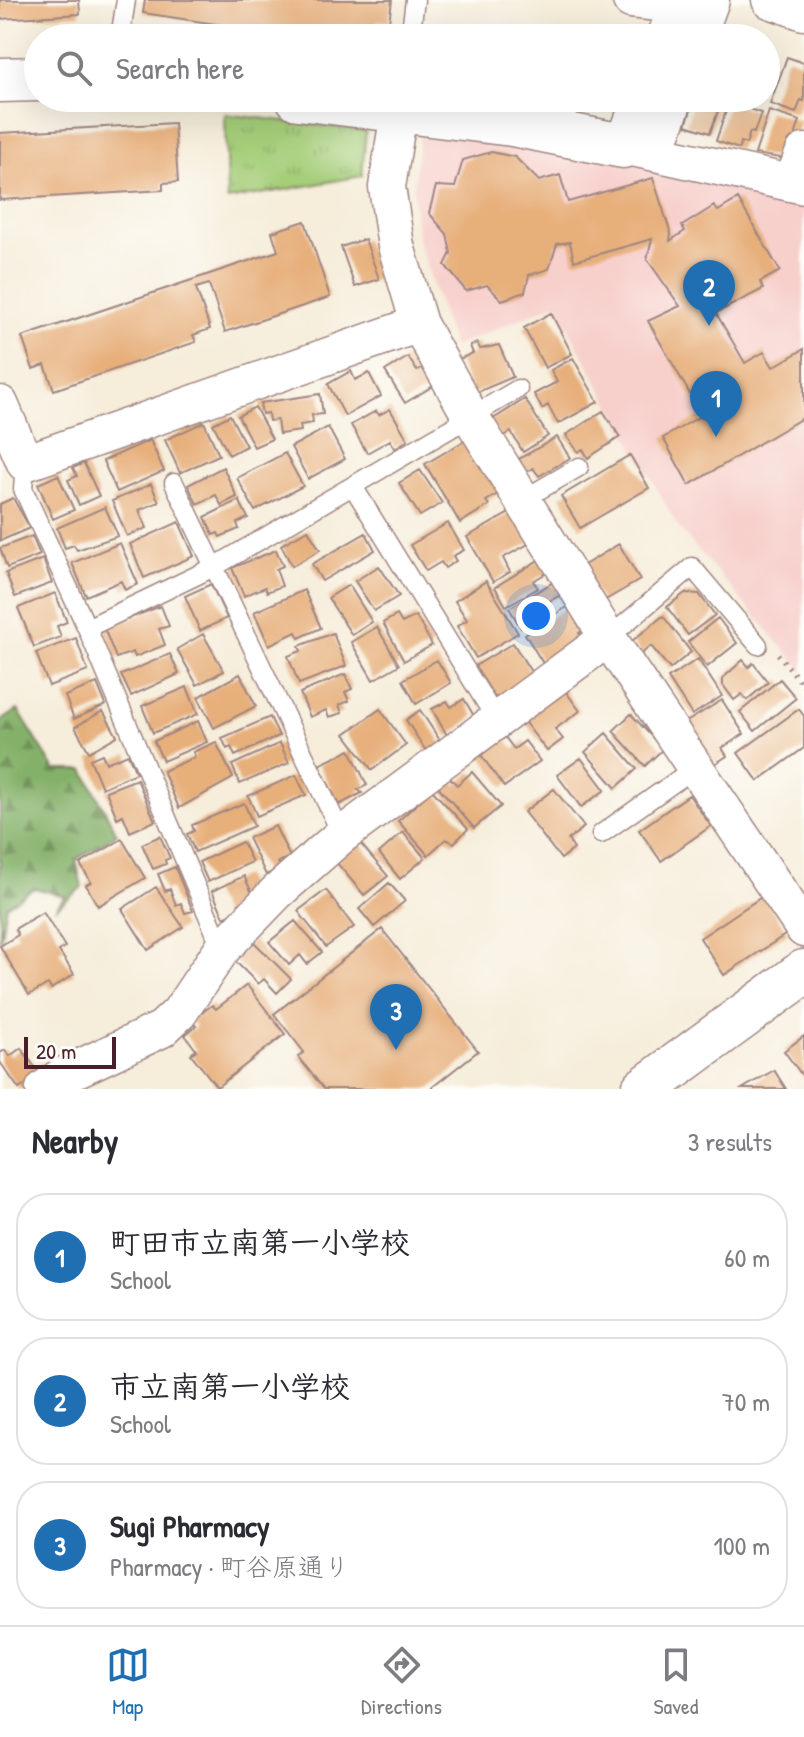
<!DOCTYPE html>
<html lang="en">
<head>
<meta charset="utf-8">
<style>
	body { margin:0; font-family:"Patrick Hand","Klee One",sans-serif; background:#f7f7f7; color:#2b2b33 }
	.scale { position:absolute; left:24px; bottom:20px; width:92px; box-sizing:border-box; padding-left:8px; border:4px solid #4a1f2b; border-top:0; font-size:22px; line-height:28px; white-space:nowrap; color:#4a1f2b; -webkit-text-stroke:6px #fdfcf7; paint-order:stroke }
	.you { position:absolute; left:536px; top:616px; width:28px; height:28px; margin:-20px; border:6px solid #fff; border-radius:50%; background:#1a73e8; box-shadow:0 0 0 12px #1a73e833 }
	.badge { display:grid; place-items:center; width:52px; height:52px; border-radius:50%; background:#1f6fb2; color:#fff; font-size:26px; font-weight:700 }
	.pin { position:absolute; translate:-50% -66px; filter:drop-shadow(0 2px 4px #0008) }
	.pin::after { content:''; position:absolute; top:42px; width:28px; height:24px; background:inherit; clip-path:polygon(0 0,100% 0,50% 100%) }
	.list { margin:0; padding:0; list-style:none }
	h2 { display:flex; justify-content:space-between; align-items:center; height:104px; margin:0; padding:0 32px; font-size:34px }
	h2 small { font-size:26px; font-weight:400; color:#7c7c81 }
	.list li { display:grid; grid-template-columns:52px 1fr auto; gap:24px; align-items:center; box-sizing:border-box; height:128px; margin:0 16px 16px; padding:0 16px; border:2px solid #e1e1e2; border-radius:32px }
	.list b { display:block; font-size:30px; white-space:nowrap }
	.list p { margin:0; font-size:26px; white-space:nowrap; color:#7c7c81 }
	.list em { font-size:26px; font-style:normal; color:#7c7c81 }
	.icon { flex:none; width:44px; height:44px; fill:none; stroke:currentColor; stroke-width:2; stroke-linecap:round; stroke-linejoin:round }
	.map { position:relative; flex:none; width:804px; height:1089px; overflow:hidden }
	.search { position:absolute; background:#fff; box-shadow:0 8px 32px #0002; left:24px; right:24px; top:24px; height:88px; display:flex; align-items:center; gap:20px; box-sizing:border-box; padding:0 28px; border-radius:44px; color:#7c7c81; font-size:30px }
	.sheet { height:536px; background:#fff }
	nav { display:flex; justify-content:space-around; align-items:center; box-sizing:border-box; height:112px; border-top:2px solid #e1e1e2; background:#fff; font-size:22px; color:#7c7c81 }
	nav a { display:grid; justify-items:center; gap:4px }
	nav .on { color:#1f6fb2 }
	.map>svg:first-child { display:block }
	.built { fill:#f7d0cc }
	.forest { fill:url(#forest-firs); stroke:#67684a; stroke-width:2 }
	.park { fill:url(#park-tufts); stroke:#787652; stroke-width:2 }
	.building { fill:#e7af7a }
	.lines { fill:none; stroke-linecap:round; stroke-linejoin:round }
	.lane-casing { stroke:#a08682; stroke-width:21 }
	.street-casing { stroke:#a08682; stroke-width:39 }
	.secondary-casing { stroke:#a08682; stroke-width:47 }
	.path { stroke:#a08682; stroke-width:5; stroke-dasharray:2 6; stroke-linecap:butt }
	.lane { stroke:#fff; stroke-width:18 }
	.street { stroke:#fff; stroke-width:36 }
	.secondary { stroke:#fff; stroke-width:44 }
</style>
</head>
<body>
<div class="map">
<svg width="804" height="1089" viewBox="0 0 804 1089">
	<defs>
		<pattern id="forest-firs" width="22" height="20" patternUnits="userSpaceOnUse" patternTransform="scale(2)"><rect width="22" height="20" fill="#84b169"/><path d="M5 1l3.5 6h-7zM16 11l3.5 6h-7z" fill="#6e8f57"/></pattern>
		<pattern id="park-tufts" width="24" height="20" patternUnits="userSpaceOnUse" patternTransform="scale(2)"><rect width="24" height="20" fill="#a5ce79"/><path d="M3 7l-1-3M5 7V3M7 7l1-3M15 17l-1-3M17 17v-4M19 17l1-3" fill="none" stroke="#90b069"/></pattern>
	</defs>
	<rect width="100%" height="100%" fill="#fdfcf7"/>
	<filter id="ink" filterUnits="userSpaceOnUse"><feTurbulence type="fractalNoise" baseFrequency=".0125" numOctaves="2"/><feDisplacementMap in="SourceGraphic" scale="16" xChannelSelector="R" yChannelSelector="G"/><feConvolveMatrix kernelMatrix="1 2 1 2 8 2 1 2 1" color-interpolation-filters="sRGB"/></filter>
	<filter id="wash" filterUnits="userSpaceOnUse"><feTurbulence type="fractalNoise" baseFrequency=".006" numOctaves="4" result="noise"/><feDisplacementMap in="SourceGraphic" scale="32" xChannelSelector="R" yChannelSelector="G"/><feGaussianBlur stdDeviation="1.8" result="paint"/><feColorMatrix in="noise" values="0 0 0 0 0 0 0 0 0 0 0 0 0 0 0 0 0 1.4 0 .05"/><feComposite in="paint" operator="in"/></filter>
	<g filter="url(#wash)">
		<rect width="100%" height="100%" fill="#f6edda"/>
		<path class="built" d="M 428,129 L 513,138 L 804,201 L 804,672 L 678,527 L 555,304 L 453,347 L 418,239 L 413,190 L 420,137 Z"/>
		<path class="forest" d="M 18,710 L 55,770 L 84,770 L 117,834 L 76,860 L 82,887 L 55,909 L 65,896 L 34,888 L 6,906 L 0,941 L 0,722 Z"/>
		<path class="park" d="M 225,114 L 366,131 L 362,176 L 227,200 Z"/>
		<g id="blocks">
			<path class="building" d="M 0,0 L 79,0 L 80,14 L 0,19 Z
				M 145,0 L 392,0 L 389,22 L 377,21 L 374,38 L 308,38 L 143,13 Z
				M 458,26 L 523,36 L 522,38 L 456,38 Z
				M 787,57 L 804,63 L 804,101 L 801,100 L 796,113 L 770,104 Z
				M 527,98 L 576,98 L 574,107 Z
				M 695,98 L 723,98 L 710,133 L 686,125 Z
				M 729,102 L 761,113 L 754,133 L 750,132 L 746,144 L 741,142 L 739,149 L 716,141 Z
				M 769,111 L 800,121 L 787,159 L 755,154 Z
				M 174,123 L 178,182 L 163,183 L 163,190 L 0,200 L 0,133 Z
				M 491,152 L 515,157 L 539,181 L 560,175 L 568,202 L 653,178 L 671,234 L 670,241 L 685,231 L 682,226 L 714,206 L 718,211 L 738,199 L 780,271 L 760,282 L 763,289 L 716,313 L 745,363 L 764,352 L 773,367 L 804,349 L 804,417 L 689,485 L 663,438 L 702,415 L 648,321 L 680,306 L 647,259 L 652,239 L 574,261 L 570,242 L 557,244 L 549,269 L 529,275 L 525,292 L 502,300 L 487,285 L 466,291 L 445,265 L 451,253 L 447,234 L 429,213 L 436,186 L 455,187 L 463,160 Z
				M 305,221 L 330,297 L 225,332 L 209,284 L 196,288 L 210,329 L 193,335 L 196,342 L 54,390 L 45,365 L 33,369 L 22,337 L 278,251 L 272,232 Z
				M 365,239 L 379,279 L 355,287 L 341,247 Z
				M 551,313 L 572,354 L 545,368 L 524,328 Z
				M 477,343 L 480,349 L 499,345 L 513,377 L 473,394 L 457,360 L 473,353 L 470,346 Z
				M 408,357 L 417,371 L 424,367 L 435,385 L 405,403 L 385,371 Z
				M 573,358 L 598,402 L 558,424 L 548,405 L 542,409 L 534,394 L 557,382 L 551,370 Z
				M 351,371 L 355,380 L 369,373 L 381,396 L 345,416 L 328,384 Z
				M 320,394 L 323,414 L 312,415 L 313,423 L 300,425 L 301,431 L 279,434 L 277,420 L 269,421 L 268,413 L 262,414 L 260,403 Z
				M 525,399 L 548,436 L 523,452 L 511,432 L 501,438 L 490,421 Z
				M 255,407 L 272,439 L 254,447 L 238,416 Z
				M 390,409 L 408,440 L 395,448 L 390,440 L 367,453 L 351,425 L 376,411 L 379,415 Z
				M 603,411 L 620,437 L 588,458 L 583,449 L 578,452 L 566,435 Z
				M 230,415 L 246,446 L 229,455 L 213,424 Z
				M 204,422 L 219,455 L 180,473 L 165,440 Z
				M 328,427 L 345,459 L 308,479 L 291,447 Z
				M 471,437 L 503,491 L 486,501 L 489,505 L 460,523 L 425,464 Z
				M 557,437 L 570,458 L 539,476 L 533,468 L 526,472 L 519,459 Z
				M 150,440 L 164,471 L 117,492 L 103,461 Z
				M 285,453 L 303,486 L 255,511 L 237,478 Z
				M 630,455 L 649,488 L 580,528 L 561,496 Z
				M 84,463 L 99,496 L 79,505 L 68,480 L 77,476 L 73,468 Z
				M 223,467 L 237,497 L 221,505 L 216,495 L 197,504 L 188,485 Z
				M 420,470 L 442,503 L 420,516 L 399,483 Z
				M 58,475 L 74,510 L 53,519 L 38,484 Z
				M 151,484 L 159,502 L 139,510 L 147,528 L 127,536 L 112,501 Z
				M 13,498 L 30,528 L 0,541 L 0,504 Z
				M 239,500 L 248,518 L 237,523 L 239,529 L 220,537 L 218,533 L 213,535 L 205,517 Z
				M 105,507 L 118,536 L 77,550 L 74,545 L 65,548 L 57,528 Z
				M 513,511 L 530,543 L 503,558 L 510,572 L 493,582 L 467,537 Z
				M 179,522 L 194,556 L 144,578 L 130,544 Z
				M 448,523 L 464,550 L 453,556 L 456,561 L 445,568 L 441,562 L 426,571 L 410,545 Z
				M 308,530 L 320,550 L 292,566 L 281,545 Z
				M 366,533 L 375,550 L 322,581 L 312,564 Z
				M 32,536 L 40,555 L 7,568 L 0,548 Z
				M 120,543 L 138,584 L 125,590 L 121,581 L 86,596 L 72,563 Z
				M 619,544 L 640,580 L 602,602 L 581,567 Z
				M 276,550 L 283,566 L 276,569 L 282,586 L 267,592 L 265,587 L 244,596 L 232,568 Z
				M 542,558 L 550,571 L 533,581 L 538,588 L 506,606 L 495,587 Z
				M 43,559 L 52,583 L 15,597 L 6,573 Z
				M 379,566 L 399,596 L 374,611 L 355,581 Z
				M 557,580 L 564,593 L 548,602 L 552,609 L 521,628 L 509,608 Z
				M 486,581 L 518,633 L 476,658 L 457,626 L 467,620 L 455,601 Z
				M 211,584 L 227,618 L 200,631 L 185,596 Z
				M 349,585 L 372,622 L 352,635 L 328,598 Z
				M 304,590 L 321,628 L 299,638 L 296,632 L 269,645 L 254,612 Z
				M 55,593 L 67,622 L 57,626 L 61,637 L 34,647 L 18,608 Z
				M 685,593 L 699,594 L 715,615 L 688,635 L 667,607 Z
				M 570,605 L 585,629 L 579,633 L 584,640 L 544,665 L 525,634 Z
				M 161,606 L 169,626 L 159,629 L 165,645 L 135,657 L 133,652 L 116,658 L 104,628 Z
				M 397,615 L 402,623 L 416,616 L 432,645 L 404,661 L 383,623 Z
				M 663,616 L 691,652 L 670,669 L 651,646 L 641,654 L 632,641 Z
				M 718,618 L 737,643 L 707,667 L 688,642 Z
				M 377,627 L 399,665 L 373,680 L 351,642 Z
				M 333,633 L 346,666 L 299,684 L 288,656 L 301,651 L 299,646 Z
				M 203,634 L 224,671 L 197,685 L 177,649 Z
				M 76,638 L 88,671 L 49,686 L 36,653 Z
				M 513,643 L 533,675 L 495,698 L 475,666 Z
				M 170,654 L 179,674 L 131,696 L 121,675 Z
				M 698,659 L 722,696 L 692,715 L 668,678 Z
				M 437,660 L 451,683 L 416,704 L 403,680 Z
				M 743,660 L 749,667 L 753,663 L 768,682 L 747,700 L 742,694 L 734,700 L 723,685 L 723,678 Z
				M 240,674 L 256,706 L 214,728 L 198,697 Z
				M 345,674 L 352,689 L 345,692 L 349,701 L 339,705 L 342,713 L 329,717 L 326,710 L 310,717 L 300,693 Z
				M 780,679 L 796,698 L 755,731 L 740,712 Z
				M 97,683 L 106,705 L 74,719 L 65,696 Z
				M 187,687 L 198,714 L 153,733 L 142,706 Z
				M 563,688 L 580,711 L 555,729 L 563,739 L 547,751 L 522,719 Z
				M 464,699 L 474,716 L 448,737 L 432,709 L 447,701 L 451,707 Z
				M 722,700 L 744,734 L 722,748 L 727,756 L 710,767 L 683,724 Z
				M 380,709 L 406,745 L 372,770 L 345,734 Z
				M 799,709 L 804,716 L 804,748 L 758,781 L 738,753 Z
				M 420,710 L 443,745 L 428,754 L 406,720 Z
				M 103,711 L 117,736 L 89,752 L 75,727 Z
				M 631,714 L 663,749 L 645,766 L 613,731 Z
				M 270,717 L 279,736 L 235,756 L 231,747 L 227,749 L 222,738 Z
				M 198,721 L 207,742 L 163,761 L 154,741 Z
				M 606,733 L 637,769 L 616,788 L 585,752 Z
				M 505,737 L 514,749 L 525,741 L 540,761 L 504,787 L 481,755 Z
				M 216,742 L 233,778 L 179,808 L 163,771 L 195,757 L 193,752 Z
				M 280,743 L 289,763 L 240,784 L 232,765 Z
				M 350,750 L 367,785 L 358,790 L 362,793 L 339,805 L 319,765 Z
				M 102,754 L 106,763 L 128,754 L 136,773 L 102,788 L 90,759 Z
				M 581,758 L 605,790 L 581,807 L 557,775 Z
				M 472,772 L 501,806 L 474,828 L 436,784 L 447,775 L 457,785 Z
				M 296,775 L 306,795 L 257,816 L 248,796 Z
				M 137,779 L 155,821 L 130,832 L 123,815 L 117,818 L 106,791 Z
				M 554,789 L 584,827 L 568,840 L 574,849 L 561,859 L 524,812 Z
				M 432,790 L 468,829 L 454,843 L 446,839 L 428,855 L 398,821 Z
				M 689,795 L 711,826 L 661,861 L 639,830 Z
				M 244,803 L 254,826 L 195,852 L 187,834 L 194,831 L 192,825 Z
				M 275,826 L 290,857 L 278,862 L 281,868 L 266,875 L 248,838 Z
				M 403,832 L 425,858 L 400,879 L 379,853 Z
				M 160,836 L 170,858 L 165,860 L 166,864 L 153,869 L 142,844 Z
				M 122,839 L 145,878 L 98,906 L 86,885 L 91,882 L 80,864 Z
				M 242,842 L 252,862 L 208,882 L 199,862 Z
				M 360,843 L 388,876 L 364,895 L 336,862 Z
				M 175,867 L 193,911 L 185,913 L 181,903 L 176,905 L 170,889 L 165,891 L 158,874 Z
				M 244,876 L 254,897 L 239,904 L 241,909 L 224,917 L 212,891 Z
				M 389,883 L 405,901 L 374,927 L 359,909 Z
				M 156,887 L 183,927 L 148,950 L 122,909 Z
				M 326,890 L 354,927 L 326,947 L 298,911 Z
				M 763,896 L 788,933 L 724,975 L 700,938 Z
				M 43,912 L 65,947 L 59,951 L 74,974 L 51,989 L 48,984 L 29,995 L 0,946 L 18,935 L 15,929 Z
				M 295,921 L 322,952 L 307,964 L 300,955 L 289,965 L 269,942 Z
				M 382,929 L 478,1051 L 430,1089 L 324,1089 L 298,1057 L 304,1052 L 274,1014 Z
				M 253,941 L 291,979 L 277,993 L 264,979 L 258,984 L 234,960 Z
				M 247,985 L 285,1034 L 217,1087 L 191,1054 L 196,1050 L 185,1035 L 196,1026 L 191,1021 L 212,1005 L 216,1009 Z
				M 804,1036 L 804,1078 L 784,1051 Z
				M 21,1048 L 40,1074 L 19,1089 L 0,1062 L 0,1053 L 5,1050 L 10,1056 Z
				M 774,1070 L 786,1089 L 742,1089 Z"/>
		</g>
	</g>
	<g filter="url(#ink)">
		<use href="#blocks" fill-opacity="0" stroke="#a08682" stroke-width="2"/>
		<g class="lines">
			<defs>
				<path id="lane" d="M 120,38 L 126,0
					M 410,38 L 415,0
					M 25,463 L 23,489 L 87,628 L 222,949
					M 174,483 L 342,835
					M 354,488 L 496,719
					M 522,500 L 579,467
					M 87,628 L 214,567 L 518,389
					M 608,638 L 692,567 L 758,645
					M 601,834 L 696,767"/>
				<path id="street" d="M 631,0 L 677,5 L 665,38
					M 770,0 L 804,12
					M 697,38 L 711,0
					M 641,98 L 623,146 L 804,186
					M 399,112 L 387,187 L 396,246 L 419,324 L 471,417 L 608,638 L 804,929
					M 655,153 L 675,98
					M 792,183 L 804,152
					M 0,404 L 25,463 L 419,324
					M 44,1089 L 62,1076 L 162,1029 L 179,1013 L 222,949 L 277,892 L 342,835 L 608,638"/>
				<path id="secondary" d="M 0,80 L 38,79
					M 298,98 L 512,124 L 623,146
					M 644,1089 L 804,972"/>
			</defs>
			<use href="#lane" class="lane-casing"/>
			<use href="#street" class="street-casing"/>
			<use href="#secondary" class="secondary-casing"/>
			<path class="path" d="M 778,654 L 804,686"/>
			<use href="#lane" class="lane"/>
			<use href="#street" class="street"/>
			<use href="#secondary" class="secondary"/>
		</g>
	</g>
</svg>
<div class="scale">20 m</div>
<div class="you"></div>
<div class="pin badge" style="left:716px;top:437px">1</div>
<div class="pin badge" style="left:709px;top:326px">2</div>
<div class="pin badge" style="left:396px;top:1050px">3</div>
<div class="search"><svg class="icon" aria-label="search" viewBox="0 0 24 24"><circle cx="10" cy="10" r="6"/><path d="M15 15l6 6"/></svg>Search here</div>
</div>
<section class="sheet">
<h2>Nearby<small>3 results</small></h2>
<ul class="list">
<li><span class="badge">1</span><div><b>町田市立南第一小学校</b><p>School</p></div><em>60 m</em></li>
<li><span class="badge">2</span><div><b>市立南第一小学校</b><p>School</p></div><em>70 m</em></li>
<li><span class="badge">3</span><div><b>Sugi Pharmacy</b><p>Pharmacy · 町谷原通り</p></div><em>100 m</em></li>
</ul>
</section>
<nav>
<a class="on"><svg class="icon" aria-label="map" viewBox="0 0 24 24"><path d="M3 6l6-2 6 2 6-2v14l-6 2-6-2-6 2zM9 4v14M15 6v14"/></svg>Map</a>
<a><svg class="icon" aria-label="directions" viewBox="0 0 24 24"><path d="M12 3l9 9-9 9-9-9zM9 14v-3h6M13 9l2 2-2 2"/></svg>Directions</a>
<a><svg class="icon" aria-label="saved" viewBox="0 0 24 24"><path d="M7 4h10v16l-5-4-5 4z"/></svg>Saved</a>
</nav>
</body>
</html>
